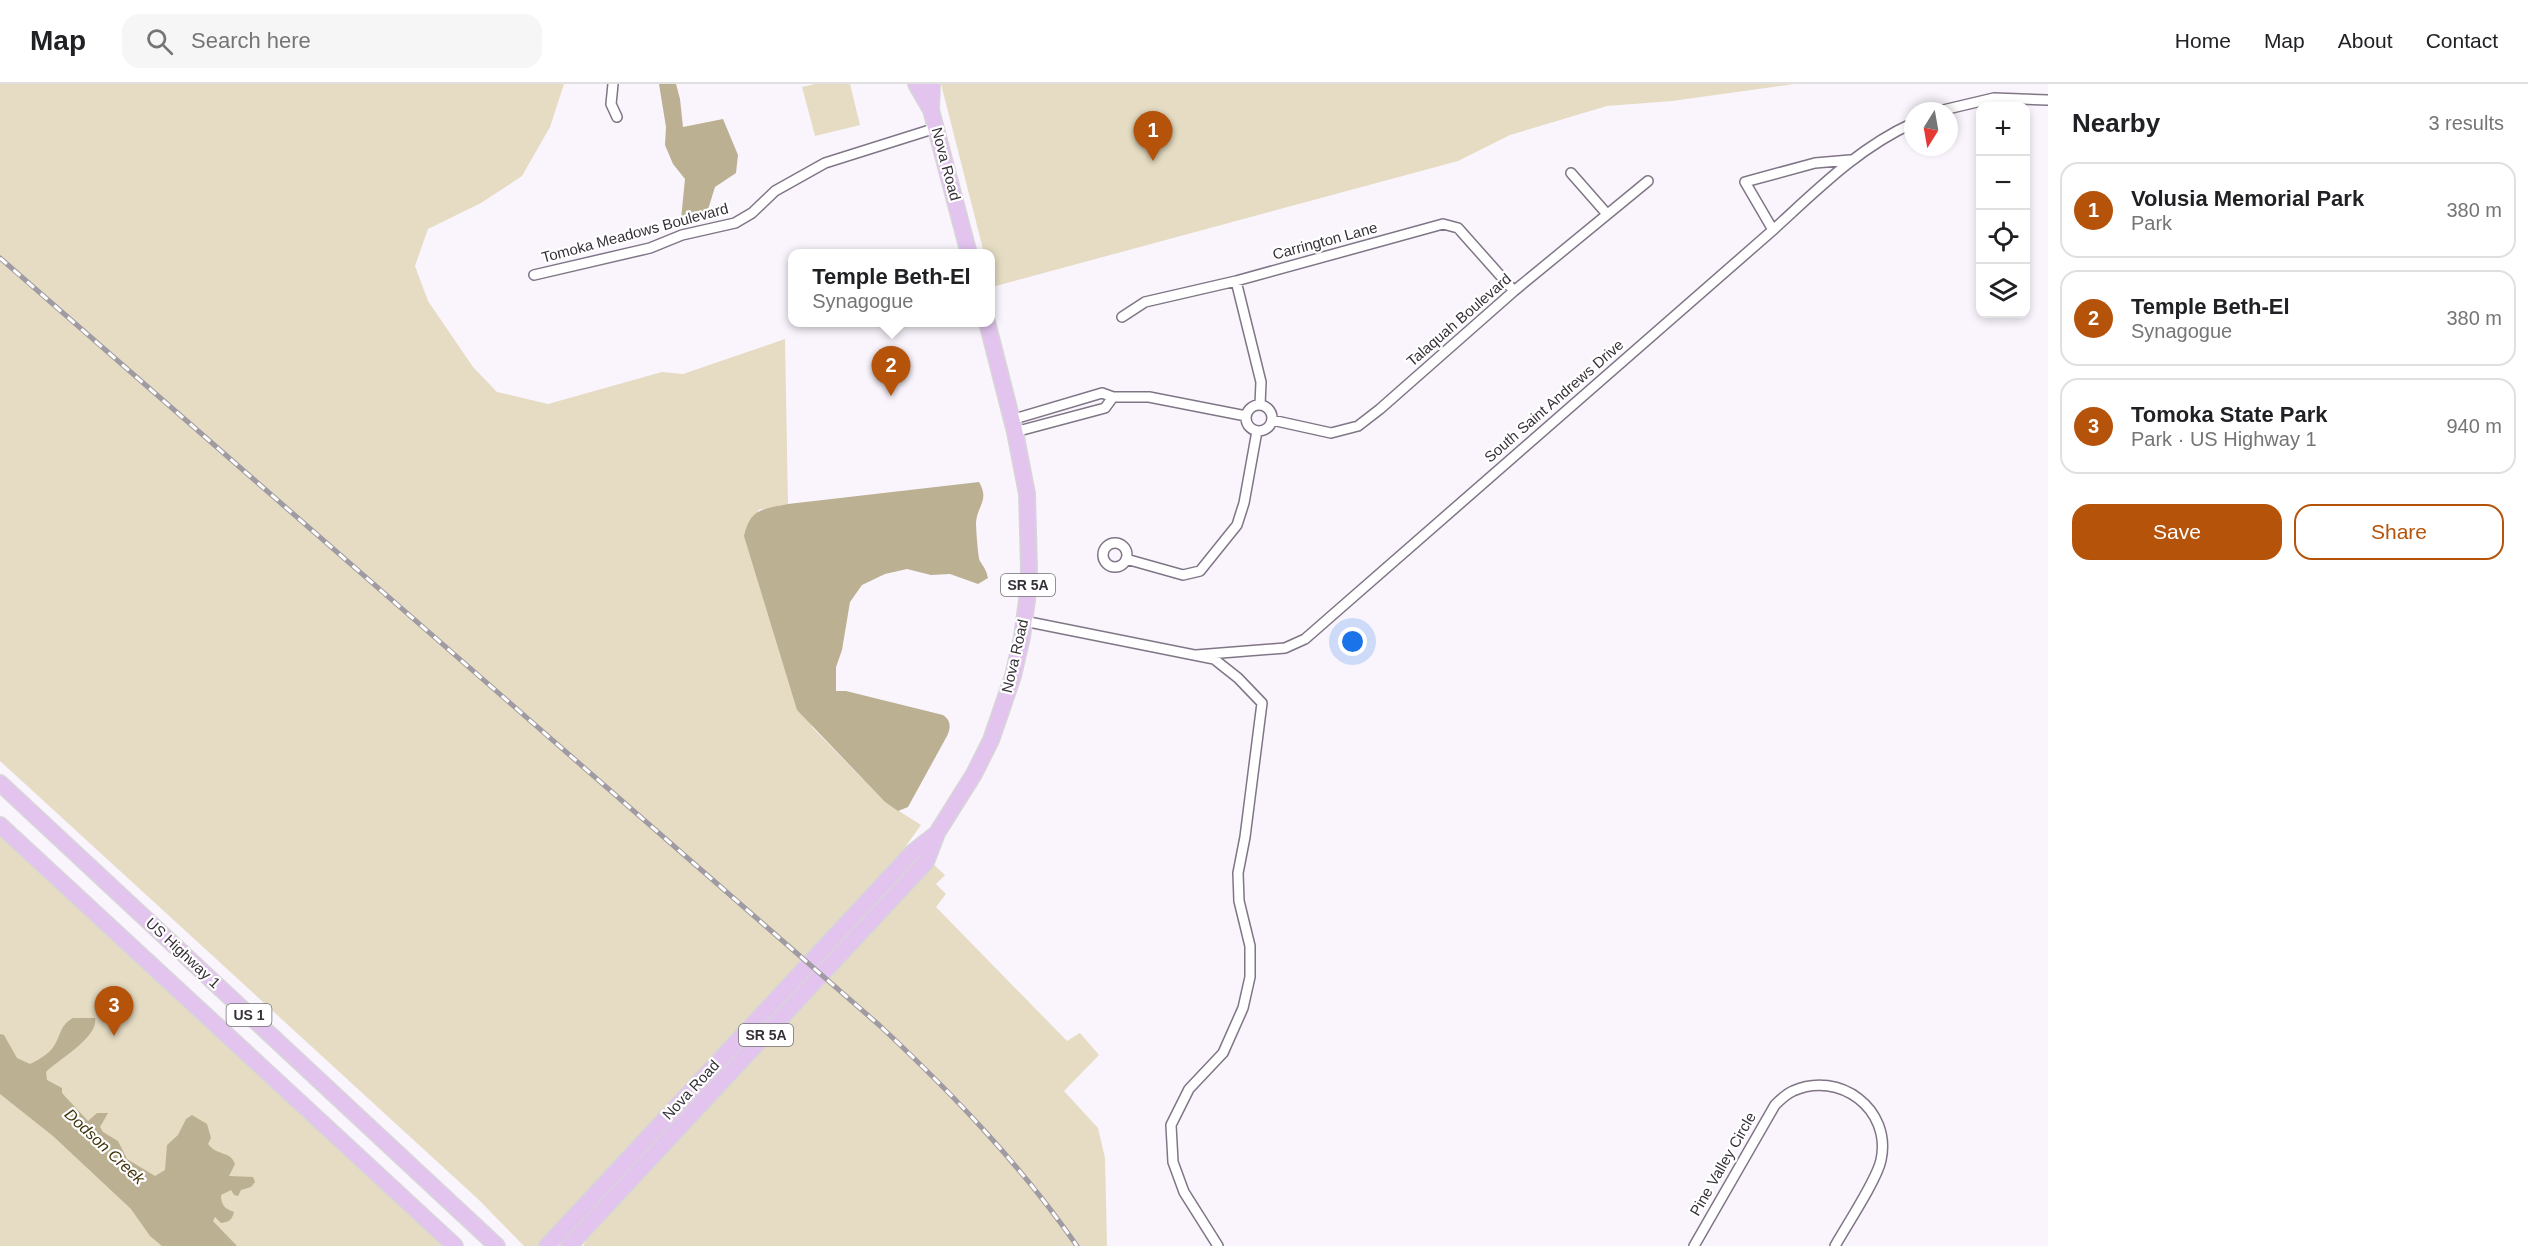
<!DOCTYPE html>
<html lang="en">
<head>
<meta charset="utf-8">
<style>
	body { margin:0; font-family:Helvetica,sans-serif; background:#f6f6f6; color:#202124 }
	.controls { position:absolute; right:18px; top:18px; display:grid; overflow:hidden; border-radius:12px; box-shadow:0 3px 9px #0003 }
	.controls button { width:54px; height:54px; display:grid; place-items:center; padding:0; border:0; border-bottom:2px solid #e0e0e0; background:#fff; color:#202124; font:30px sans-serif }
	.compass { position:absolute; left:1904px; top:18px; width:54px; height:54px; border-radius:50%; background:#fff; box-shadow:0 3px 9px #0003; rotate:191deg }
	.you { position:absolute; left:1353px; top:558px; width:21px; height:21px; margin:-15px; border:4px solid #fff; border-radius:50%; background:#1a73e8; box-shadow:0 0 0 9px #1a73e833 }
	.badge { display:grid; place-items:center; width:39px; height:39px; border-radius:50%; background:#b45309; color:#fff; font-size:20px; font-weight:700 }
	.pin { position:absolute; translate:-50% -50px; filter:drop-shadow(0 2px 3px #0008) }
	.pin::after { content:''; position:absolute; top:32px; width:21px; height:18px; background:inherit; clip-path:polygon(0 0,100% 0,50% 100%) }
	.popup { position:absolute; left:788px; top:165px; width:207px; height:78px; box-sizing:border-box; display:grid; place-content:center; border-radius:12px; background:#fff; filter:drop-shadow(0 2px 4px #0005); font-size:20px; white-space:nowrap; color:#757577 }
	.popup b { font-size:22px; color:#202124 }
	.popup::after { content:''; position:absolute; left:50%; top:100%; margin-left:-12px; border:12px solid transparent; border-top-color:#fff }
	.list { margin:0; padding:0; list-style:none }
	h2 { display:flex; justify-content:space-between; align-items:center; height:78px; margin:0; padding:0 24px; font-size:26px }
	h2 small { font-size:20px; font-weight:400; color:#757577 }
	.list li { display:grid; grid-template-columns:39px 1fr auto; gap:18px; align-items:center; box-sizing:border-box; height:96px; margin:0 12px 12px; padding:0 12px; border:2px solid #e0e0e0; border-radius:18px }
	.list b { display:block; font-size:22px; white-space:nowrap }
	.list p { margin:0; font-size:20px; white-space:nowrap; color:#757577 }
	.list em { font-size:20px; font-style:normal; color:#757577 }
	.actions { display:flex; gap:12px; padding:18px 24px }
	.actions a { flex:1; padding:14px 0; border:2px solid #b45309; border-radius:18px; text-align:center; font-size:21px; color:#b45309 }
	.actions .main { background:#b45309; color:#fff }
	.icon { flex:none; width:33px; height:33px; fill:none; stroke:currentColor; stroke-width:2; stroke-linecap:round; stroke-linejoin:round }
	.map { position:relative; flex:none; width:2048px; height:1162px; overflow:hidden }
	header { display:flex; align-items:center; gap:36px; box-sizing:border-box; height:84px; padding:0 30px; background:#fff; border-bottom:2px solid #e0e0e0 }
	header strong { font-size:28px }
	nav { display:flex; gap:33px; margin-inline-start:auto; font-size:21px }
	.search { width:420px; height:54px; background:#f6f6f6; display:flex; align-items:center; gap:15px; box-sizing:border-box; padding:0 21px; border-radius:18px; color:#757577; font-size:22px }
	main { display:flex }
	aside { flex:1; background:#fff }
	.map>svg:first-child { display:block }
	.green { fill:#e5dcc3 }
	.water { fill:#bbb092 }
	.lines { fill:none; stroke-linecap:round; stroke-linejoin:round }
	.minor-casing { stroke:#807586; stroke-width:12 }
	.primary-casing { stroke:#d7d6d7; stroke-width:18 }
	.minor { stroke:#fff; stroke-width:9 }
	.primary { stroke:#e2c4ef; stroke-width:15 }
	.rail-casing { stroke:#a09ba2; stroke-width:5 }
	.rail { stroke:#fff; stroke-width:3; stroke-dasharray:9; stroke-linecap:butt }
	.labels { text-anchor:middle; stroke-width:4.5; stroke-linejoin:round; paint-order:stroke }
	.shield { fill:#fff; stroke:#726f74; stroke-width:1.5 }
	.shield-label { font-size:14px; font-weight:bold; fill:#363138 }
	.street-label { font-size:15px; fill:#363138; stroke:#fff }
	.water-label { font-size:16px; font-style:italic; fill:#42360d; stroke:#fff }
</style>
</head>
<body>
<header>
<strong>Map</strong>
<div class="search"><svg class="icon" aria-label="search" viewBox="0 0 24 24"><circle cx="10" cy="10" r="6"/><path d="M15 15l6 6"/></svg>Search here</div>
<nav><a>Home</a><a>Map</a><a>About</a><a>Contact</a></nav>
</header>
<main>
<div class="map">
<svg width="2048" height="1162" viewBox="0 0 2048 1162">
	<rect width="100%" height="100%" fill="#faf5fd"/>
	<path class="green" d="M 0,0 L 564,0 L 550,43 L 522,92 L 481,119 L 428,145 L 415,182 L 428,217 L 473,283 L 497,308 L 548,320 L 662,288 L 683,290 L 785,255 L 788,420 L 758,426 L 812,643 L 885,718 L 921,741 L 885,791 L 541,1162 L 524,1162 L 479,1116 L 0,677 Z
		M 815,0 L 850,0 L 860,41 L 815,52 L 802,3 Z
		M 941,0 L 1794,0 L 1672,17 L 1607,22 L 1510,51 L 1458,77 L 992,203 L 990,170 L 984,169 Z
		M 0,741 L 454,1162 L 0,1162 Z
		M 923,771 L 609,1114 L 601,1110 L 916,772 Z
		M 932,779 L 945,791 L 936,800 L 946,810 L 936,823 L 1067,957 L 1080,949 L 1099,971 L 1064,1007 L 1098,1044 L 1105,1074 L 1107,1162 L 583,1162 L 589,1150 Z"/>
	<path class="water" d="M 659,0 L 676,0 L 680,15 L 683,43 L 723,35 L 738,71 L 736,89 L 715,103 L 706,132 L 681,135 L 685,95 L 673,80 L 665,61 L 666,43 Z
		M 979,398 C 990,417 977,421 976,439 C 976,443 978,475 980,477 C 984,484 986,485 988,494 L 978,500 L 950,490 L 931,491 L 907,485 L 885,490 L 862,501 L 850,518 L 842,566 L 836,583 L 836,607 L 846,607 L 943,631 C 951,636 951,644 947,652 L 908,723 L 898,727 L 885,718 L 797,626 L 744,452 C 750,424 763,425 788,420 Z
		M 73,934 L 95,934 C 99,953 59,975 46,988 L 47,996 L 62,1004 L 62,1009 L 88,1037 L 97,1029 L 108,1029 L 100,1043 L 103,1048 L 118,1057 L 127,1075 L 155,1092 L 165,1086 L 167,1061 L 178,1051 L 186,1035 L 192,1031 L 207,1040 L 211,1054 L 208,1060 C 218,1073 230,1066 235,1080 L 229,1092 L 253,1093 L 255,1098 L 251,1103 L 241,1106 L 238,1112 L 234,1111 L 231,1106 L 221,1111 C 221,1121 225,1125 234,1128 C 232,1136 229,1138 221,1139 L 215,1133 L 213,1137 L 237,1162 L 162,1162 L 150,1152 L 131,1125 L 53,1052 L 0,1010 L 0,950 L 4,951 L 17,974 L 30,980 C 38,976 49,970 54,962 C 61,951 60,941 73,934 Z"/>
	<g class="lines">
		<defs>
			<path id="minor" d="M 613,0 L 611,20 L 617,33
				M 1939,27 L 1994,14 L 2048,16
				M 1571,89 L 1607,130
				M 1773,146 L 1745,98 L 1815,79 L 1850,76
				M 534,191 L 650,164 L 682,151 L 735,139 L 752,129 L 775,107 L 825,79 L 936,44
				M 1236,197 L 1261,298 L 1260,321
				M 1122,233 L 1145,218 L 1236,197 L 1443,140 L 1458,144 L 1514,207
				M1246 334a13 13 0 1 1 26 0a13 13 0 1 1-26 0Z
				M 1011,336 L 1102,309 L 1113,313 L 1149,313 L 1246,332
				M 1272,336 L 1331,349 L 1358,342 L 1380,325 L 1514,207 L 1648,97
				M 1015,348 L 1105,324 L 1113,313
				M1103 471a12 12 0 1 1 24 0a12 12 0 1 1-24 0Z
				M 1126,475 L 1183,491 L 1200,487 L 1237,441 L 1244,419 L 1257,347
				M 1024,537 L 1214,575 L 1238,594 L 1262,619 L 1245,753 L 1238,789 L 1239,817 L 1250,862 L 1250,893 L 1243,924 L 1223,969 L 1189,1005 L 1171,1041 L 1173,1078 L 1184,1108 L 1218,1162
				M 1196,571 L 1285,564 L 1305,555 L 1773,146 C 1817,106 1858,64 1913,39
				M 1694,1162 L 1775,1021 C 1780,1016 1786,1010 1793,1007 C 1839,986 1892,1025 1881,1076 C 1877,1096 1846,1142 1835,1162"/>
			<path id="primary" d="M 916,0 L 931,26 L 969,170
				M 931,26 L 932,0
				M 0,699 L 497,1162
				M 0,741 L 455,1162
				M 547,1162 L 913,768 L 936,750
				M 569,1162 L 926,778 L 937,749 L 974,690 L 991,656 L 1013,592 L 1022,553 L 1027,516 L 1029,484 L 1027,410 L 1015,348 L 987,238"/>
		</defs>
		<use href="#minor" class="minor-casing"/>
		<use href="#primary" class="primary-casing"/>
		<use href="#minor" class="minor"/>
		<use href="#primary" class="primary"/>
		<defs>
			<path id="rail" d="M 0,174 L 879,941 C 952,1009 1020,1080 1077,1162"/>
		</defs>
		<use href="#rail" class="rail-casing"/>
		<use href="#rail" class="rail"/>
	</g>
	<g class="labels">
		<g class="shield">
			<rect x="1001" y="490" width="54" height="22" rx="4.5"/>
			<rect x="226.5" y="920" width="45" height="22" rx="4.5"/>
			<rect x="739" y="940" width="54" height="22" rx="4.5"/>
		</g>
		<g class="shield-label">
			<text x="1028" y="506">SR 5A</text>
			<text x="249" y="936">US 1</text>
			<text x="766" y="956">SR 5A</text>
		</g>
		<g class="street-label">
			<text transform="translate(946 80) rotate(75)" y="5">Nova Road</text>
			<text transform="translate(635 149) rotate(-15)" y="5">Tomoka Meadows Boulevard</text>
			<text transform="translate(1325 157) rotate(-15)" y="5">Carrington Lane</text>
			<text transform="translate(1459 236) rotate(-41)" y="5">Talaquah Boulevard</text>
			<text transform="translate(1554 317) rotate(-41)" y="5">South Saint Andrews Drive</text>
			<text transform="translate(1015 572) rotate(-77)" y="5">Nova Road</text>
			<text transform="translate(183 869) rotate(43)" y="5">US Highway 1</text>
			<text transform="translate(691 1006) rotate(-47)" y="5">Nova Road</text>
			<text transform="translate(1723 1080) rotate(-60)" y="5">Pine Valley Circle</text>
		</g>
		<g class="water-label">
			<text transform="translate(105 1062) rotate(43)" y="6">Dodson Creek</text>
		</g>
	</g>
</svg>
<div class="controls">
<button>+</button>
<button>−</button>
<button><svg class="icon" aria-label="locate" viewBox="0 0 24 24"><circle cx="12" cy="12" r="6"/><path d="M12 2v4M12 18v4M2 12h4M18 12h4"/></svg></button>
<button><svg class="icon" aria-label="layers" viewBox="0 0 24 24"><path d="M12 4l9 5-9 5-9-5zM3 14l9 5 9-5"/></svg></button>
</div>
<svg class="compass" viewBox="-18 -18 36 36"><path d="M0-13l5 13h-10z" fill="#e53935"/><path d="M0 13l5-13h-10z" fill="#757577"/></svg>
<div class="you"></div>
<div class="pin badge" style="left:1153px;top:77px">1</div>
<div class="pin badge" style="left:891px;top:312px">2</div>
<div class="popup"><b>Temple Beth-El</b>Synagogue</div>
<div class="pin badge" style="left:114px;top:952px">3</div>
</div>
<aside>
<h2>Nearby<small>3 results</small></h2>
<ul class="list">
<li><span class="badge">1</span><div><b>Volusia Memorial Park</b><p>Park</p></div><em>380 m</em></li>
<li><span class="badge">2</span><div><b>Temple Beth-El</b><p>Synagogue</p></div><em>380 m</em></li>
<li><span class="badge">3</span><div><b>Tomoka State Park</b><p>Park · US Highway 1</p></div><em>940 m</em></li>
</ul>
<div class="actions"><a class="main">Save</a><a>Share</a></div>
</aside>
</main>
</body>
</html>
